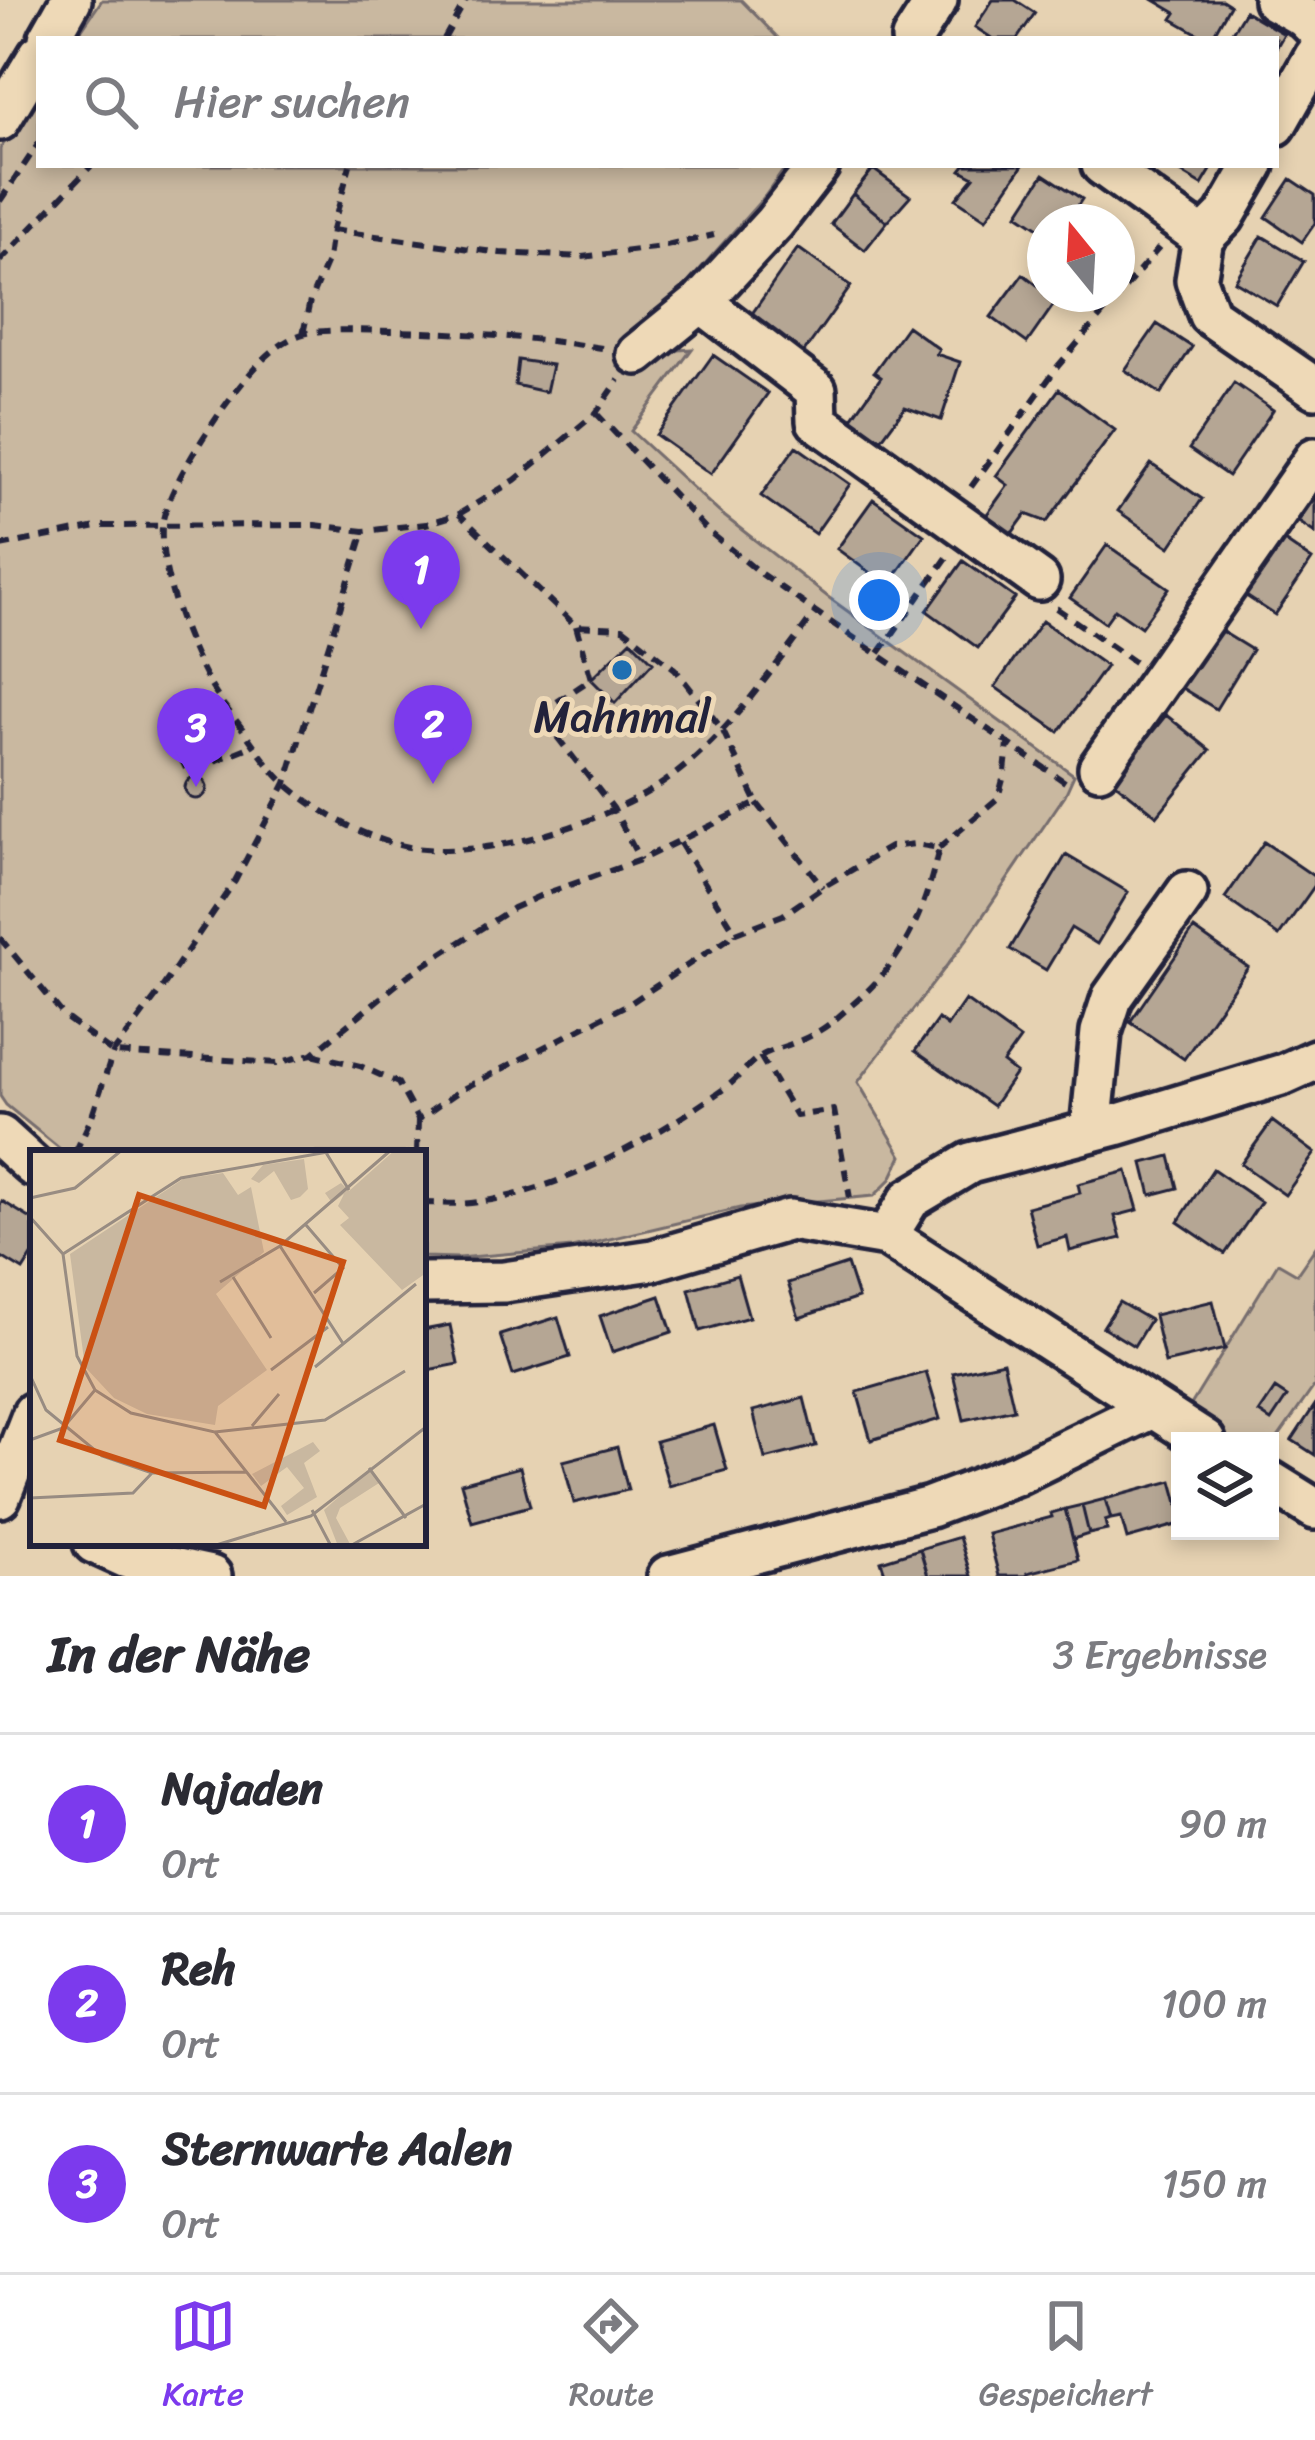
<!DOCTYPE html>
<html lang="de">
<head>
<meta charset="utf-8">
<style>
	body { margin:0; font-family:Sriracha,sans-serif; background:#f7f7f7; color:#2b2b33 }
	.controls { position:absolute; right:36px; bottom:36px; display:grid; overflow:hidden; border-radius:0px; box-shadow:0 6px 18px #0003 }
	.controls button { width:108px; height:108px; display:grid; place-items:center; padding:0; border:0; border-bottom:3px solid #e1e1e2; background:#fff; color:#2b2b33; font:60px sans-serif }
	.compass { position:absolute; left:1027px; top:204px; width:108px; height:108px; border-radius:50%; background:#fff; box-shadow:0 6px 18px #0003; rotate:342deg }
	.you { position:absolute; left:879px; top:600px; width:42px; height:42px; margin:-30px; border:9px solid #fff; border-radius:50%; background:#1a73e8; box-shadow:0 0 0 18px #1a73e833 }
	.badge { display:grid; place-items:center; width:78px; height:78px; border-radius:50%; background:#7c3aed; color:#fff; font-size:39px; font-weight:700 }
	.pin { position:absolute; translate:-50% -99px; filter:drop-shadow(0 3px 6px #0008) }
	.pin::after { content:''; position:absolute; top:63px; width:42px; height:36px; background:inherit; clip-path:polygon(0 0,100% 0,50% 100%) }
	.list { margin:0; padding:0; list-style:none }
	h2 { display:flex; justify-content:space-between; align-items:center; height:156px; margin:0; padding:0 48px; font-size:51px }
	h2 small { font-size:39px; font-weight:400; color:#7c7c81 }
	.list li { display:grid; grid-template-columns:78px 1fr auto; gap:36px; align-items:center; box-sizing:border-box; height:180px; padding:0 48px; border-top:3px solid #e1e1e2 }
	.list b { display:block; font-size:45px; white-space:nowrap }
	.list p { margin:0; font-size:39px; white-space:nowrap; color:#7c7c81 }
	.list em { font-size:39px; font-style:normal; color:#7c7c81 }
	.icon { flex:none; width:66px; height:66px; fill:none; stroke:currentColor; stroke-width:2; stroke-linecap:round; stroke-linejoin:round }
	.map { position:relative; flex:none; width:1315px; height:1576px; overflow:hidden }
	.search { position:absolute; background:#fff; box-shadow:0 6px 18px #0003; left:36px; right:36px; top:36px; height:132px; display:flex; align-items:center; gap:30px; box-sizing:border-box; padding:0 42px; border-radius:0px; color:#7c7c81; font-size:45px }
	.sheet { height:696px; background:#fff }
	nav { display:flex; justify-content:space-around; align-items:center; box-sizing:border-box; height:168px; border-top:3px solid #e1e1e2; background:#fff; font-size:33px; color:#7c7c81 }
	nav a { display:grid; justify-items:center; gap:6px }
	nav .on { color:#7c3aed }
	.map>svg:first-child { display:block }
	.green { fill:#c9b8a0; stroke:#766d6e; stroke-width:3 }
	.building { fill:#b5a694; stroke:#22223b; stroke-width:3 }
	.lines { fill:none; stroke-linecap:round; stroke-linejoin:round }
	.minor-casing { stroke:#22223b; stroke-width:48 }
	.path { stroke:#22223b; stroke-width:6; stroke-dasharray:12 9; stroke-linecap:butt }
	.minor { stroke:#eed9b7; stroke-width:39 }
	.poi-dot { fill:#1f6fb2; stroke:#eed9b7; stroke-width:4.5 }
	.labels { text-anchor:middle; stroke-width:10; stroke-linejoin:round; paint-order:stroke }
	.poi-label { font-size:45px; fill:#22223b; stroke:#eed9b7 }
	.inset-road { fill:none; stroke:#988c82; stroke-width:3 }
	.view { fill:#ca5113; fill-opacity:0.15; stroke:#ca5113; stroke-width:6 }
	.inset-edge { fill:none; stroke:#22223b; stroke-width:6 }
</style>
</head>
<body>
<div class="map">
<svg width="1315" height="1576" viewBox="0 0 1315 1576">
	<rect width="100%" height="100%" fill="#e6d2b2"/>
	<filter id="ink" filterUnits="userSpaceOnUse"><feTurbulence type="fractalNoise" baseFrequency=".00833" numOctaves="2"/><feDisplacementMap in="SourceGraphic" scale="24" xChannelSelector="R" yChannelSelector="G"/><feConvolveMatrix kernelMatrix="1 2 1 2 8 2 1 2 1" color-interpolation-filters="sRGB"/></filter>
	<g filter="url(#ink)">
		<path class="green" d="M 102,0 L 741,0 L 779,39 L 75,39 Z
			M 39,92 L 39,165 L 787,165 L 765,196 L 654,321 L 638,353 L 692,349 L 631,431 L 719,512 L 828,597 L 1074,775 L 1065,795 L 967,939 L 858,1082 L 902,1156 L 891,1179 L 874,1196 L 740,1208 L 572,1248 L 459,1258 L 423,1257 L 423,1153 L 65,1153 L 6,1105 L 0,1096 L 0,149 Z
			M 1315,1248 L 1315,1385 L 1270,1449 L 1270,1441 L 1229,1441 L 1186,1413 L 1278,1263 L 1297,1274 Z"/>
		<path class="building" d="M 993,0 L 1015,0 L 1035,13 L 1017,39 L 993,39 L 975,27 Z
			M 1154,0 L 1222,0 L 1230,5 L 1211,39 L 1207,39 L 1172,19 L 1176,13 Z
			M 1245,11 L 1284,34 L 1276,48 L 1276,39 L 1228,39 Z
			M 965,165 L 1023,165 L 986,219 L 956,199 L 974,177 L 961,170 Z
			M 1169,165 L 1214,165 L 1202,185 Z
			M 873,169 L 910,196 L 887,222 L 853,194 Z
			M 1044,174 L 1082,199 L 1067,222 L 1045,222 L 1045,232 L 1018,214 Z
			M 1291,179 L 1315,195 L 1315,223 L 1302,242 L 1266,217 Z
			M 853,194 L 887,222 L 865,250 L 831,224 Z
			M 1262,236 L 1304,261 L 1277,306 L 1235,281 Z
			M 798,248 L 851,286 L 802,355 L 749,318 Z
			M 1023,274 L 1045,291 L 1045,294 L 1057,300 L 1027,343 L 991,317 Z
			M 1157,324 L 1192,347 L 1161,394 L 1125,370 Z
			M 907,326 L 939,349 L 936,354 L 960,362 L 941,420 L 905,407 L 877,445 L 848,424 L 881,377 L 874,372 Z
			M 713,355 L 768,393 L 711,474 L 656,435 Z
			M 518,360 L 552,365 L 546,392 L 515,385 Z
			M 1234,383 L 1273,410 L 1228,476 L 1189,449 Z
			M 1059,389 L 1115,430 L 1047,522 L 1026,514 L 1010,536 L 985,517 L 1008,485 L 996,476 Z
			M 796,446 L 850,484 L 815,534 L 761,496 Z
			M 1151,464 L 1202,499 L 1170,547 L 1118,511 Z
			M 1315,473 L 1315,533 L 1287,514 Z
			M 873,499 L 924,535 L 888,586 L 837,549 Z
			M 1274,534 L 1312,560 L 1275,615 L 1237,590 Z
			M 1107,545 L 1169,588 L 1141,627 L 1115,609 L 1105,623 L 1070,598 Z
			M 963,561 L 1015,598 L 978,648 L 927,611 Z
			M 1042,621 L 1106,666 L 1059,732 L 995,687 Z
			M 1213,626 L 1252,650 L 1216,709 L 1177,685 Z
			M 631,640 L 653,662 L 615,703 L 591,679 Z
			M 1166,715 L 1210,750 L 1157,816 L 1113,781 Z
			M 207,734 L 216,751 L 184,768 L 175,750 Z
			M185 788a11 11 0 1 1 22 0a11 11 0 1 1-22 0Z
			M 1264,842 L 1315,877 L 1315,885 L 1279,936 L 1225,898 Z
			M 1066,855 L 1128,892 L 1097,944 L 1071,928 L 1046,970 L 1010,949 Z
			M 1194,929 L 1248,967 L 1184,1059 L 1130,1022 Z
			M 965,1000 L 1020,1039 L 1003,1063 L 1016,1073 L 993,1106 L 915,1051 L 938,1019 L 947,1026 Z
			M 1272,1121 L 1315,1153 L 1285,1195 L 1241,1164 Z
			M 1170,1156 L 1178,1188 L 1151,1195 L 1143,1163 Z
			M 1213,1169 L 1261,1202 L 1225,1254 L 1178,1222 Z
			M 1127,1171 L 1138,1210 L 1115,1216 L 1121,1238 L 1070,1251 L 1067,1237 L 1037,1245 L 1027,1207 L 1080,1193 L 1078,1184 Z
			M 2,1201 L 33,1220 L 33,1254 L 23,1270 L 0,1256 L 0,1205 Z
			M 847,1264 L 858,1298 L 799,1318 L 788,1283 Z
			M 737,1275 L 749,1317 L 700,1331 L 689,1289 Z
			M 660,1296 L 672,1332 L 612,1352 L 600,1316 Z
			M 1213,1301 L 1225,1349 L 1165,1363 L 1154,1315 Z
			M 1119,1302 L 1150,1320 L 1134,1346 L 1103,1327 Z
			M 558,1317 L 570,1357 L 513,1375 L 500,1335 Z
			M 450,1325 L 458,1364 L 423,1371 L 423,1330 Z
			M 1003,1362 L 1014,1409 L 964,1420 L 953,1373 Z
			M 926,1372 L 940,1419 L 871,1440 L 857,1392 Z
			M 1275,1389 L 1287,1397 L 1271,1421 L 1259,1413 Z
			M 804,1398 L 816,1446 L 765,1459 L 753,1411 Z
			M 1315,1405 L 1315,1455 L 1292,1440 Z
			M 714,1425 L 727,1470 L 669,1486 L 656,1441 Z
			M 617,1447 L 628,1490 L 574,1503 L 563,1461 Z
			M 520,1467 L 530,1506 L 472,1522 L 461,1483 Z
			M 1172,1481 L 1180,1510 L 1180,1524 L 1127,1539 L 1121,1517 L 1111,1519 L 1105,1499 Z
			M 1105,1499 L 1111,1519 L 1105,1521 L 1107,1530 L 1089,1534 L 1082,1505 Z
			M 1082,1505 L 1089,1534 L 1073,1539 L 1065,1509 Z
			M 1065,1509 L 1078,1560 L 1027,1573 L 1028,1576 L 999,1576 L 988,1534 L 1052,1517 L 1051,1513 Z
			M 959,1537 L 971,1576 L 928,1576 L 920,1549 Z
			M 920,1549 L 928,1576 L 886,1576 L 881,1561 Z"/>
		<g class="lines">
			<defs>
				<path id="minor" d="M 1274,0 L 1304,17 L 1315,28
					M 49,39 L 71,0
					M 912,39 L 937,0
					M 0,120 L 39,55
					M 1276,125 L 1315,56
					M 1102,165 L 1203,238 L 1196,280 L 1209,315 L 1315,388
					M 1203,238 L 1224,217 L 1254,165
					M 701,302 L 816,390 L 817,421 L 1039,580
					M 637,354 L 701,302 L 774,223 L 819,165
					M 1099,768 L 1315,458
					M 1091,1130 L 1101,1032 L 1112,998 L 1187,892
					M 0,1136 L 33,1166
					M 887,1236 L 910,1199 L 970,1163 L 1116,1125 L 1284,1074 L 1315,1060
					M 423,1283 L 504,1282 L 653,1260 L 790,1220 L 887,1236 L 1205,1441
					M 1270,1481 L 1315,1509
					M 0,1497 L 33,1413
					M 94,1543 L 127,1558 L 211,1576
					M 668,1576 L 930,1507 L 1017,1474 L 1152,1408"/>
			</defs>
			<use href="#minor" class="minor-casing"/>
			<path class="path" d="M 444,39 L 466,0
				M 0,201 L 39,143
				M 332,230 L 500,253 L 582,257 L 662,247 L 714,235
				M 0,261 L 92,165
				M 303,334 L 310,301 L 328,259 L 332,230 L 350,165
				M 602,348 C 532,337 465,333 394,331 C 369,331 327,328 303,334 C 271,343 243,381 224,407 C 205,434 164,495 162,527 C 159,572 190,653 214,691 C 223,706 236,719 246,734 C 258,751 271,770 286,784 C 319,813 371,842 415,848 C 488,858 586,828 650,791 C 717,752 770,672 816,612 L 1065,782
				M 596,413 L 707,530 L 760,573 L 816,612
				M 971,487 L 1058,366 L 1159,248
				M 0,546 L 102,526 L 315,525 L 364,531 L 426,524 L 459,514 L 515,480 L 596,413 L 619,380
				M 1056,608 L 1134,662
				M 576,626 L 591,679 L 539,714 L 613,808 L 640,860
				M 879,653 L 948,556
				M 215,761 L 254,745
				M 757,803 L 823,887
				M 939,848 L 998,798 L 1005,772 L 1008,744
				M 0,938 L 66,1018 L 113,1053 L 277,1063 L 312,1054 L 407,976 L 513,908 L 542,895 L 640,860 L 757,803 L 722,729 L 675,669 L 623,628 L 576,626 L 459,514
				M 312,1054 L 360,1066 L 398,1083 L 418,1120 L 459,1091 L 632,1002 L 736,933
				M 760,1056 L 796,1116 L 834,1110 L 850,1198
				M 75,1153 L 92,1116 L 113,1053 L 155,998 L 235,881 L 286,783 L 364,531
				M 417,1153 L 418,1120
				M 423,1203 C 441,1203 460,1205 478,1202 C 562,1191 656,1137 725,1088 C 737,1080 746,1066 759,1057 C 773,1048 799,1044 817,1032 C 830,1025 841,1014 853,1004 C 905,960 924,913 939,848 L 915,844 L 890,847 L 823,887 L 783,915 L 736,933 L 678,840"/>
			<use href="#minor" class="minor"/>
		</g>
	</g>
	<circle class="poi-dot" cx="622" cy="670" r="12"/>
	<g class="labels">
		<g class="poi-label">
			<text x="622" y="732">Mahnmal</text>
		</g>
	</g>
	<g transform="translate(30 1150)">
		<rect width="396" height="396" fill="#e6d2b2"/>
		<path d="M 365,0 L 396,0 L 396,123 L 372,140 L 310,75 L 319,68 L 308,56 L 314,44 L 302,53 L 295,43 L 311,33 L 319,41 ZM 274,9 L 278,39 L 270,47 L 261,50 L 244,21 L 229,33 L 221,29 L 233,15 ZM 193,23 L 208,45 L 221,37 L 234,102 L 186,144 L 237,220 L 188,256 L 185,275 L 117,264 L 84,248 L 55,217 L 40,104 L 153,29 ZM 283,292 L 290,301 L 274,313 L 287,347 L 257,365 L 251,356 L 274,338 L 257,317 L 231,336 L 222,324 ZM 339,320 L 349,333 L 310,358 L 306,368 L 320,394 L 308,396 L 294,360 Z" fill="#c9b8a0"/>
		<path class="inset-road" d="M 295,1 L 319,40M 0,48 L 45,38 L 92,0M 0,67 L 33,104 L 47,206 L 65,240 L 101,263 L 185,282 L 256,372M 276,75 L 313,118 L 284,143M 250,96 L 314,195M 33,104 L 151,28 L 309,0M 203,127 L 241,188M 190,132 L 250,96 L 361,0M 285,217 L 386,134M 241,220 L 298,177M 0,225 L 16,260 L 72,306 L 122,323 L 216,322M 222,276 L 249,244M 185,282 L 295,270 L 375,221M 0,290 L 33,278 L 65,240M 339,318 L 376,368M 0,348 L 103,343 L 122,323M 282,360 L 301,396M 183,396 L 281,366 L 396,277M 320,396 L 396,354"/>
		<path class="view" d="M 109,45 L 313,112 L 234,356 L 30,290 Z"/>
		<rect width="396" height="396" class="inset-edge"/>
	</g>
</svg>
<div class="controls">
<button><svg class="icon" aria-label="layers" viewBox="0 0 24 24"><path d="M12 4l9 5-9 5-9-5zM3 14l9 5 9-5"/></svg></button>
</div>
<svg class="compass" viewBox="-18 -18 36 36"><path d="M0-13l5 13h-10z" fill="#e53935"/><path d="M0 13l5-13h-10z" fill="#7c7c81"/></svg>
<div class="you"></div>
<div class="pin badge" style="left:421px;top:629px">1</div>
<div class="pin badge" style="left:433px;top:784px">2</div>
<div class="pin badge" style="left:196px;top:787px">3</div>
<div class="search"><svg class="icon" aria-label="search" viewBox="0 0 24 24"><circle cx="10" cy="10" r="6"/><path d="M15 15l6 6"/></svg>Hier suchen</div>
</div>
<section class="sheet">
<h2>In der Nähe<small>3 Ergebnisse</small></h2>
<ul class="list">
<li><span class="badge">1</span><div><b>Najaden</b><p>Ort</p></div><em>90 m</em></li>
<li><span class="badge">2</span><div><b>Reh</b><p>Ort</p></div><em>100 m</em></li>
<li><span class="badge">3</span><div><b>Sternwarte Aalen</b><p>Ort</p></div><em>150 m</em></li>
</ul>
</section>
<nav>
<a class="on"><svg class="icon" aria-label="map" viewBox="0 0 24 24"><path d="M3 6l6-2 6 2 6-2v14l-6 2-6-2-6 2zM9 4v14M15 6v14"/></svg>Karte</a>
<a><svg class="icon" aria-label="directions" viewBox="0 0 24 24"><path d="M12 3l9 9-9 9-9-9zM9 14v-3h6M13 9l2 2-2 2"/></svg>Route</a>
<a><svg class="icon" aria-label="saved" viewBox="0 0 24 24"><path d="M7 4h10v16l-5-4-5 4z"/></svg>Gespeichert</a>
</nav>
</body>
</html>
